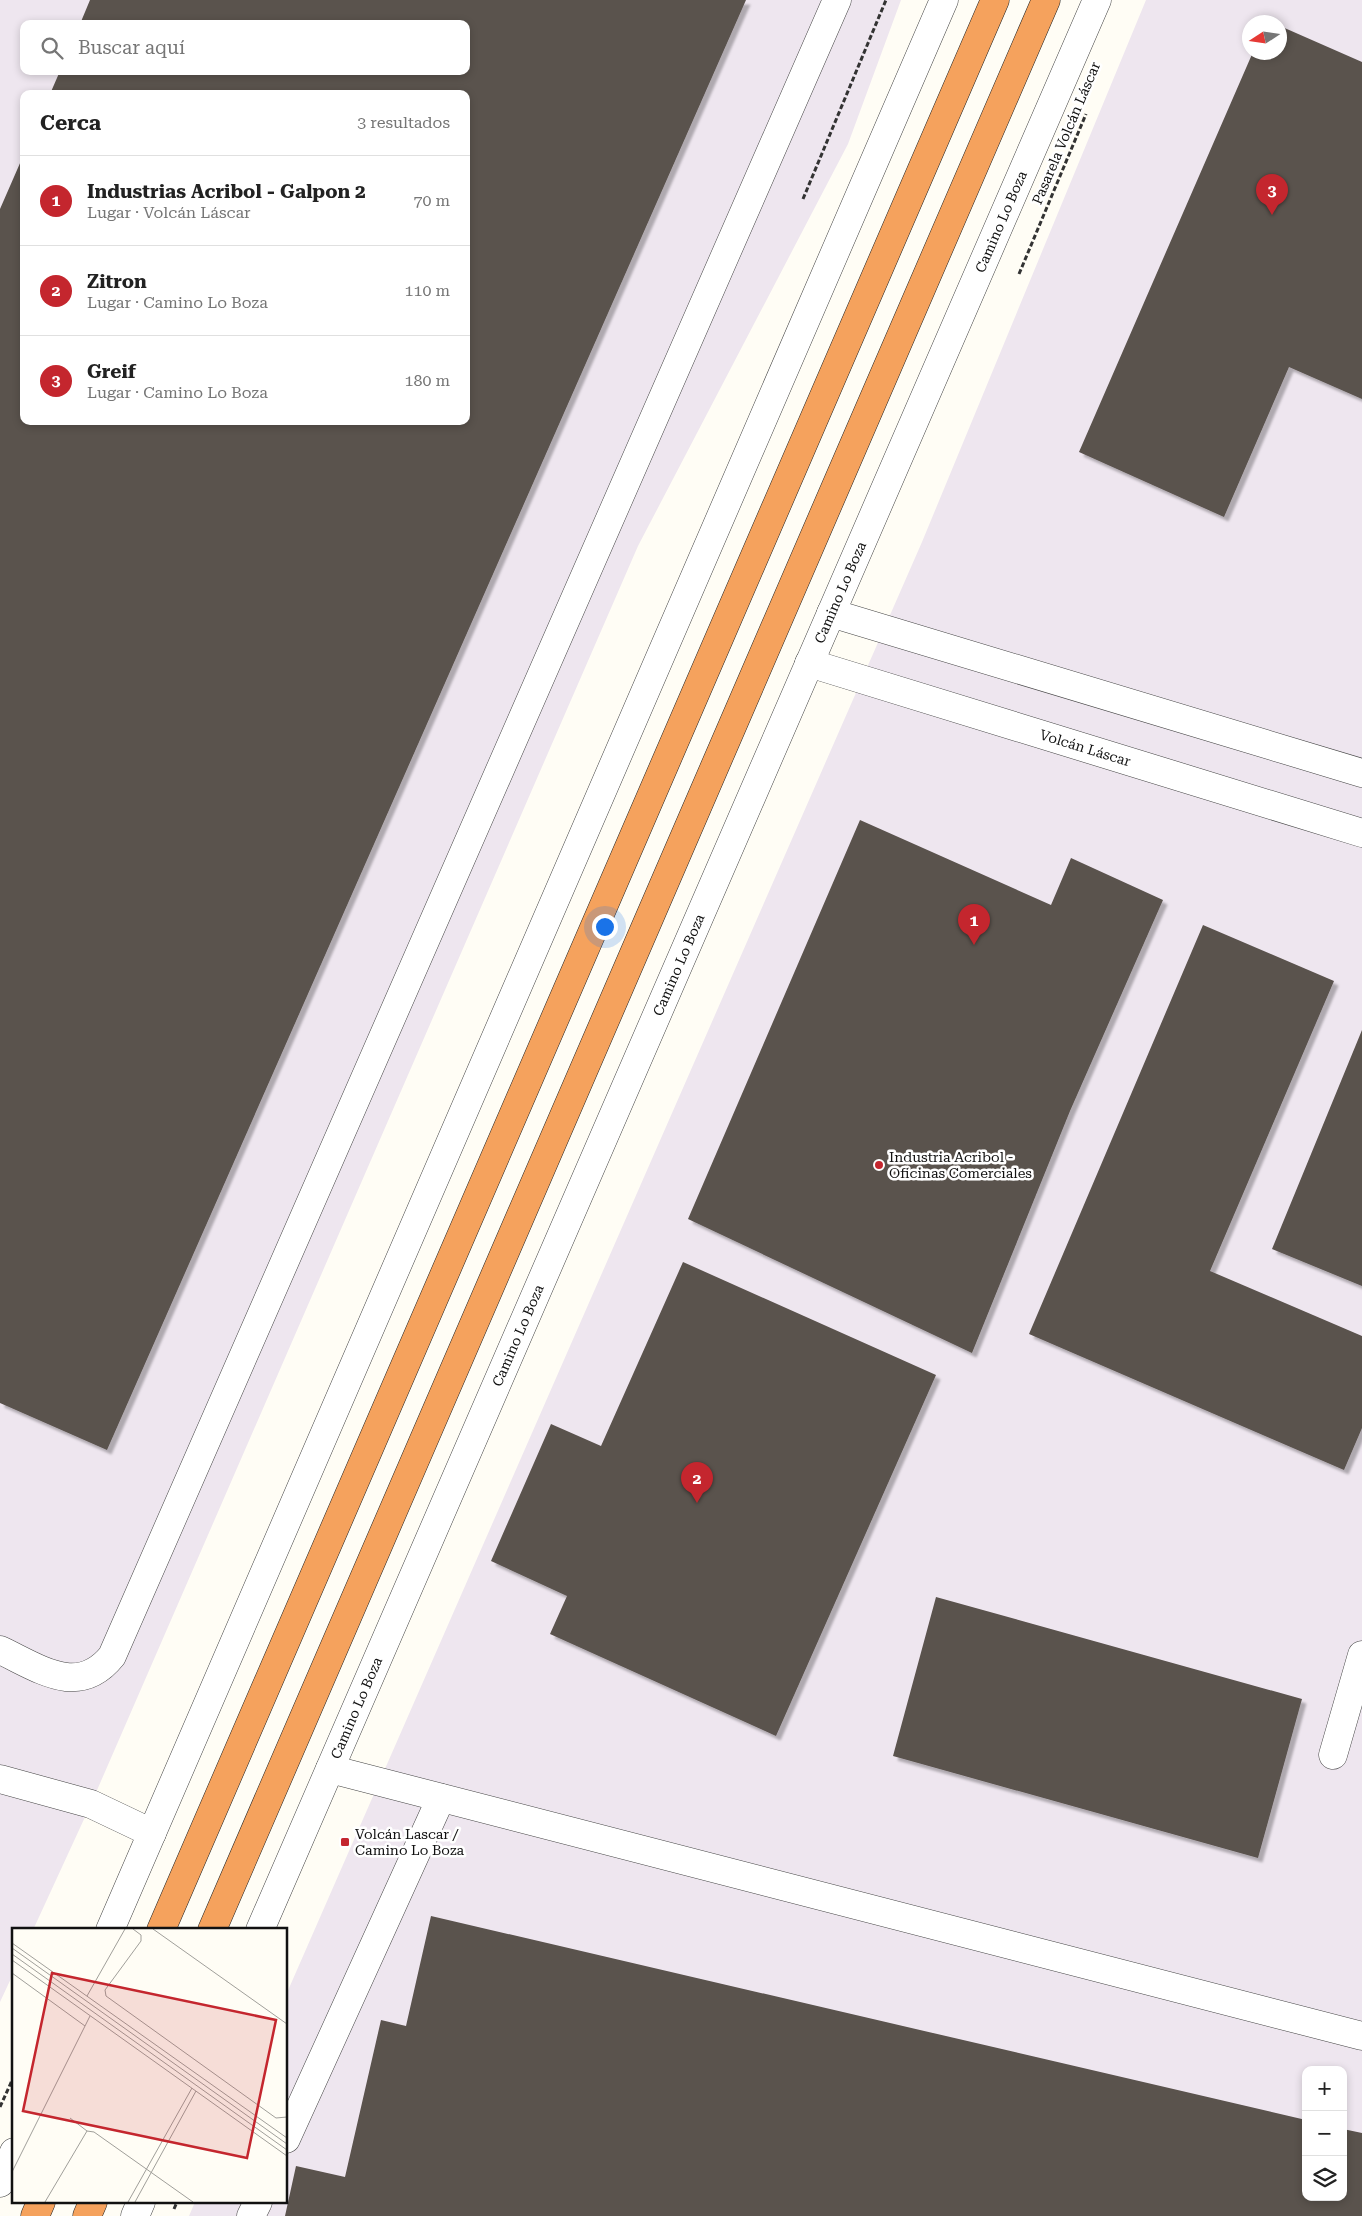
<!DOCTYPE html>
<html lang="es">
<head>
<meta charset="utf-8">
<style>
	body { margin:0; font-family:"Roboto Serif",serif; background:#f6f6f6; color:#222 }
	.controls { position:absolute; right:15px; bottom:15px; display:grid; overflow:hidden; border-radius:10px; box-shadow:0 2px 8px #0003 }
	.controls button { width:45px; height:45px; display:grid; place-items:center; padding:0; border:0; border-bottom:1px solid #e0e0e0; background:#fff; color:#222; font:25px sans-serif }
	.compass { position:absolute; left:1242px; top:15px; width:45px; height:45px; border-radius:50%; background:#fff; box-shadow:0 2px 8px #0003; rotate:258deg }
	.you { position:absolute; left:604px; top:926px; width:18px; height:18px; margin:-12px; border:4px solid #fff; border-radius:50%; background:#1a73e8; box-shadow:0 0 0 8px #1a73e833 }
	.badge { display:grid; place-items:center; width:32px; height:32px; border-radius:50%; background:#c4262e; color:#fff; font-size:16px; font-weight:700 }
	.pin { position:absolute; translate:-50% -41px; filter:drop-shadow(0 1px 2px #0008) }
	.pin::after { content:''; position:absolute; top:26px; width:18px; height:15px; background:inherit; clip-path:polygon(0 0,100% 0,50% 100%) }
	.list { margin:0; padding:0; list-style:none }
	h2 { display:flex; justify-content:space-between; align-items:center; height:65px; margin:0; padding:0 20px; font-size:21px }
	h2 small { font-size:16px; font-weight:400; color:#767676 }
	.list li { display:grid; grid-template-columns:32px 1fr auto; gap:15px; align-items:center; box-sizing:border-box; height:90px; padding:0 20px; border-top:1px solid #e0e0e0 }
	.list b { display:block; font-size:19px; white-space:nowrap }
	.list p { margin:0; font-size:16px; white-space:nowrap; color:#767676 }
	.list em { font-size:16px; font-style:normal; color:#767676 }
	.icon { flex:none; width:28px; height:28px; fill:none; stroke:currentColor; stroke-width:2; stroke-linecap:round; stroke-linejoin:round }
	.map { position:relative; flex:none; width:1362px; height:2216px; overflow:hidden }
	.search { position:absolute; background:#fff; box-shadow:0 2px 8px #0003; left:20px; top:20px; width:450px; height:55px; display:flex; align-items:center; gap:12px; box-sizing:border-box; padding:0 18px; border-radius:10px; color:#767676; font-size:19px }
	.panel { position:absolute; background:#fff; box-shadow:0 2px 8px #0003; left:20px; top:90px; width:450px; height:335px; border-radius:10px }
	.map>svg:first-child { display:block }
	.industrial { fill:#eee6ef; fill-rule:evenodd }
	.building { fill:#5a524d; filter:url(#shadow) }
	.lines { fill:none; stroke-linecap:round; stroke-linejoin:round }
	.minor-casing { stroke:#444; stroke-width:29 }
	.highway-casing { stroke:#222; stroke-width:29 }
	.path { stroke:#333; stroke-width:3; stroke-dasharray:5 2.5; stroke-linecap:butt }
	.minor { stroke:#fff; stroke-width:28 }
	.highway { stroke:#f5a25d; stroke-width:28 }
	.poi-dot { fill:#c4262e; stroke:#fff; stroke-width:2 }
	.labels { text-anchor:middle; stroke-width:5; stroke-linejoin:round; paint-order:stroke }
	.street-label { font-size:14px; fill:#111; stroke:#fff }
	.poi-label { font-size:14px; fill:#111; stroke:#fff; text-anchor:start }
	.inset-road { fill:none; stroke:#a09f9a; stroke-width:1 }
	.view { fill:#c4262e; fill-opacity:0.15; stroke:#c4262e; stroke-width:2.5 }
	.inset-edge { fill:none; stroke:#111; stroke-width:2.5 }
</style>
</head>
<body>
<div class="map">
<svg width="1362" height="2216" viewBox="0 0 1362 2216">
	<defs>
		<filter id="shadow"><feDropShadow dx="4.5" dy="4.5" stdDeviation="1" flood-color="#0004"/></filter>
	</defs>
	<rect width="100%" height="100%" fill="#fffdf5"/>
	<path class="industrial" d="M 0,0 L 901,0 L 848,144 L 638,546 L 91,1804 L 33,1930 L 14,1930 L 14,1972 L 0,2002 ZM 24,24 L 466,24 L 466,71 L 24,71 ZM 24,94 L 466,94 L 466,421 L 24,421 Z
		M 1146,0 L 1362,0 L 1362,2216 L 189,2216 L 195,2202 L 286,2202 L 286,1995 L 922,542 ZM 1250,22 L 1280,22 L 1280,52 L 1250,52 ZM 1306,2070 L 1343,2070 L 1343,2197 L 1306,2197 Z"/>
	<path class="building" d="M 90,0 L 746,0 L 107,1450 L 0,1403 L 0,209 L 24,154 L 24,421 L 466,421 L 466,94 L 50,94 L 60,71 L 466,71 L 466,24 L 80,24 Z
		M 1280,26 L 1362,62 L 1362,399 L 1289,367 L 1224,517 L 1079,452 L 1253,52 L 1280,52 Z
		M 860,820 L 1051,905 L 1071,858 L 1163,900 L 1070,1111 L 972,1353 L 688,1219 Z
		M 1203,925 L 1334,981 L 1210,1271 L 1362,1336 L 1362,1428 L 1344,1470 L 1029,1334 Z
		M 1362,1030 L 1362,1286 L 1272,1249 Z
		M 683,1262 L 936,1375 L 776,1736 L 550,1634 L 567,1596 L 491,1561 L 551,1424 L 601,1446 Z
		M 936,1597 L 1302,1699 L 1258,1858 L 893,1756 Z
		M 431,1916 L 1306,2120 L 1306,2197 L 1343,2197 L 1343,2129 L 1362,2133 L 1362,2216 L 285,2216 L 296,2166 L 345,2177 L 381,2020 L 406,2026 Z"/>
	<g class="lines">
		<defs>
			<g id="minor">
				<path d="M 831,613 L 1362,773"/>
				<path id="s1" d="M 809,663 L 1362,833"/>
				<path d="M 0,1650 C 39,1668 78,1698 112,1656 L 837,0"/>
				<path d="M 1333,1755 L 1362,1655"/>
				<path d="M 330,1769 L 1362,2036"/>
				<path d="M 0,1779 L 91,1804 L 152,1833"/>
				<path d="M 110,1930 L 944,0"/>
				<path id="s2" d="M 260,1930 L 1097,0"/>
				<path d="M 286,2139 L 441,1798"/>
				<path d="M 0,2183 L 14,2152"/>
				<path d="M 135,2216 L 141,2202"/>
				<path d="M 251,2216 L 258,2202"/>
			</g>
			<path id="highway" d="M 161,1930 L 995,0
				M 212,1930 L 1046,0
				M 35,2216 L 41,2202
				M 87,2216 L 93,2202"/>
		</defs>
		<use href="#minor" class="minor-casing"/>
		<use href="#highway" class="highway-casing"/>
		<path class="path" d="M 803,199 L 886,0
			M 1019,274 L 1086,114
			M 0,2107 L 14,2076
			M 174,2209 L 177,2202"/>
		<use href="#minor" class="minor"/>
		<use href="#highway" class="highway"/>
	</g>
	<g class="poi-dot">
		<circle cx="879" cy="1165" r="5"/>
		<rect x="340" y="1837" width="10" height="10" rx="2.5"/>
	</g>
	<g class="labels">
		<g class="street-label">
			<text transform="translate(1066 133) rotate(-67)" y="5">Pasarela Volcán Láscar</text>
			<text dy="5" stroke="none"><textPath href="#s2" startOffset="1862">Camino Lo Boza</textPath></text>
			<text dy="5" stroke="none"><textPath href="#s2" startOffset="1458">Camino Lo Boza</textPath></text>
			<text dy="5" stroke="none"><textPath href="#s1" startOffset="289">Volcán Láscar</textPath></text>
			<text dy="5" stroke="none"><textPath href="#s2" startOffset="1052">Camino Lo Boza</textPath></text>
			<text dy="5" stroke="none"><textPath href="#s2" startOffset="648">Camino Lo Boza</textPath></text>
			<text dy="5" stroke="none"><textPath href="#s2" startOffset="242">Camino Lo Boza</textPath></text>
		</g>
		<g class="poi-label">
			<text x="889" y="1162">Industria Acribol -<tspan x="889" dy="16">Oficinas Comerciales</tspan></text>
			<text x="355" y="1839">Volcán Lascar /<tspan x="355" dy="16">Camino Lo Boza</tspan></text>
		</g>
	</g>
	<g transform="translate(12 1928)">
		<rect width="275" height="275" fill="#fffdf5"/>
		<path class="inset-road" d="M 121,1 L 129,7 L 129,13 L 93,62 L 94,68 L 264,190 L 275,189M 141,1 L 275,96M 0,15 L 275,210M 0,20 L 275,216M 0,26 L 275,222M 0,32 L 275,228M 0,45 L 73,98M 75,68 L 113,1M 58,190 L 75,203M 75,203 L 82,204 L 181,274M 0,244 L 78,88M 33,274 L 75,203M 116,274 L 180,160M 123,274 L 184,163"/>
		<path class="view" d="M 40,45 L 264,92 L 235,230 L 11,183 Z"/>
		<rect width="275" height="275" class="inset-edge"/>
	</g>
</svg>
<div class="controls">
<button>+</button>
<button>−</button>
<button><svg class="icon" aria-label="layers" viewBox="0 0 24 24"><path d="M12 4l9 5-9 5-9-5zM3 14l9 5 9-5"/></svg></button>
</div>
<svg class="compass" viewBox="-18 -18 36 36"><path d="M0-13l5 13h-10z" fill="#e53935"/><path d="M0 13l5-13h-10z" fill="#767676"/></svg>
<div class="you"></div>
<div class="pin badge" style="left:974px;top:945px">1</div>
<div class="pin badge" style="left:697px;top:1503px">2</div>
<div class="pin badge" style="left:1272px;top:215px">3</div>
<div class="search"><svg class="icon" aria-label="search" viewBox="0 0 24 24"><circle cx="10" cy="10" r="6"/><path d="M15 15l6 6"/></svg>Buscar aquí</div>
<section class="panel">
<h2>Cerca<small>3 resultados</small></h2>
<ul class="list">
<li><span class="badge">1</span><div><b>Industrias Acribol - Galpon 2</b><p>Lugar · Volcán Láscar</p></div><em>70 m</em></li>
<li><span class="badge">2</span><div><b>Zitron</b><p>Lugar · Camino Lo Boza</p></div><em>110 m</em></li>
<li><span class="badge">3</span><div><b>Greif</b><p>Lugar · Camino Lo Boza</p></div><em>180 m</em></li>
</ul>
</section>
</div>
</body>
</html>
